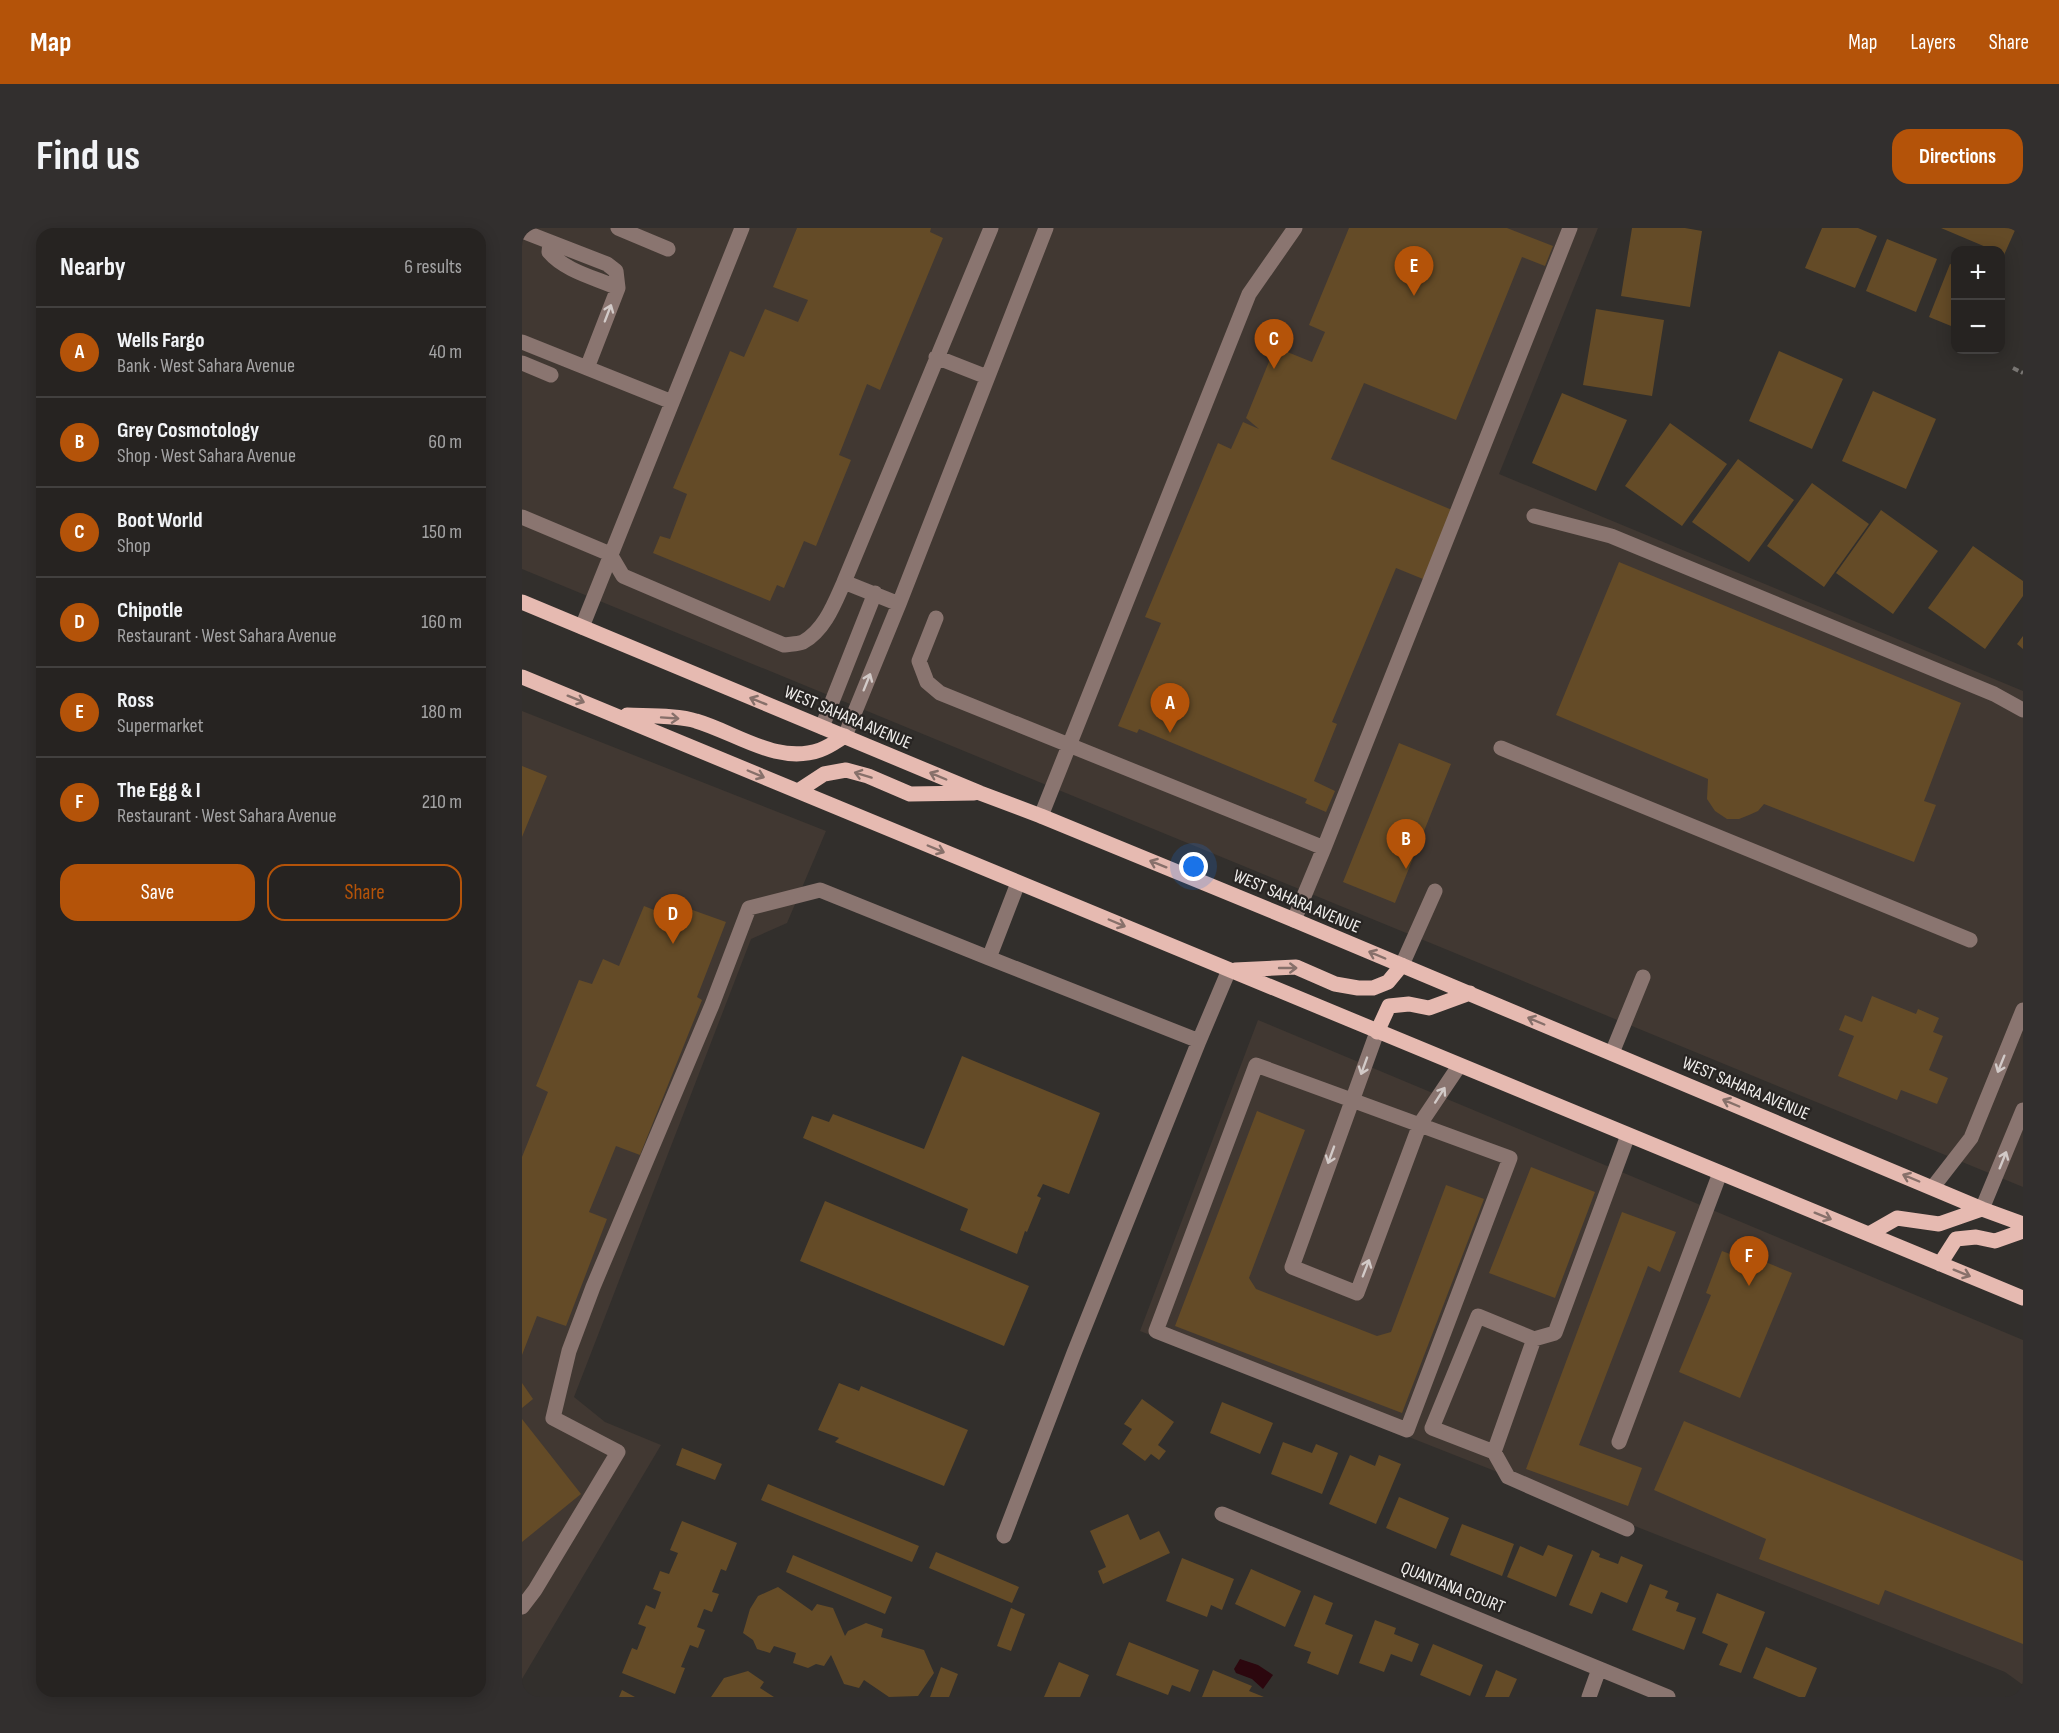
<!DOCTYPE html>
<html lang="en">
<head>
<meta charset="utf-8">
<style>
	body { margin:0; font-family:"Sofia Sans Condensed",sans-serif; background:#322f2e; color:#f1f3f6 }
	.controls { position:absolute; right:18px; top:18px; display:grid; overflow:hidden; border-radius:12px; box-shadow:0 3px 15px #0003 }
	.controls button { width:54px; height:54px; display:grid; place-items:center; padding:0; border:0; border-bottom:2px solid #42403f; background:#262321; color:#f1f3f6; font:30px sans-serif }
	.you { position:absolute; left:672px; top:639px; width:21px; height:21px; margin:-15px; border:4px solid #fff; border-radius:50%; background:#1a73e8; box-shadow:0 0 0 9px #1a73e833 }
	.badge { display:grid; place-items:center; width:39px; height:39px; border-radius:50%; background:#b45309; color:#fff; font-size:20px; font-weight:700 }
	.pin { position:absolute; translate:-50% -50px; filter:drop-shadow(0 2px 3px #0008) }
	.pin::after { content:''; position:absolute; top:32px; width:21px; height:18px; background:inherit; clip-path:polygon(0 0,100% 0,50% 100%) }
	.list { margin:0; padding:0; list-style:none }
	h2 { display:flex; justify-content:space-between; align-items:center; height:78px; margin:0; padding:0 24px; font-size:26px }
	h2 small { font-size:20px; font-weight:400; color:#a4a4a5 }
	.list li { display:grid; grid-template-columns:39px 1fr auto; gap:18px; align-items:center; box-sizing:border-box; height:90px; padding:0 24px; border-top:2px solid #42403f }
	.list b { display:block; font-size:22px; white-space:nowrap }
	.list p { margin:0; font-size:20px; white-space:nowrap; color:#a4a4a5 }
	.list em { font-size:20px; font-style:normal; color:#a4a4a5 }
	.actions { display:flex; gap:12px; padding:18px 24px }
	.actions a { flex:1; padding:14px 0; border:2px solid #b45309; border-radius:18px; text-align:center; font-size:21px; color:#b45309 }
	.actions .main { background:#b45309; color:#fff }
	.map { position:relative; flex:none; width:1501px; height:1469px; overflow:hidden; border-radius:18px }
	header { display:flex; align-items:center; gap:36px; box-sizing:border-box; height:84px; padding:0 30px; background:#b45309; color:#fff }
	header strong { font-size:28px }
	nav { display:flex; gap:33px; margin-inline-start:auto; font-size:21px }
	.intro { display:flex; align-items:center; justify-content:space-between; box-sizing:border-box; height:144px; padding:0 36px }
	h1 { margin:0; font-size:42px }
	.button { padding:15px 27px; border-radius:18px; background:#b45309; color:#fff; font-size:21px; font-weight:700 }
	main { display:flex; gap:36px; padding:0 36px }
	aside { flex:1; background:#262321; border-radius:18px; box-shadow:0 3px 15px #0003 }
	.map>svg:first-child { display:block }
	.built { fill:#413832 }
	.water { fill:#2c070e }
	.building { fill:#644b27 }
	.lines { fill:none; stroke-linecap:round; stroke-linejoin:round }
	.path { stroke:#787572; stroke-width:4; stroke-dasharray:6 3; stroke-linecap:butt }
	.minor { stroke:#8a7570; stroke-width:15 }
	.major { stroke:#e6bab1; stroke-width:15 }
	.oneway { stroke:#d2cac8 }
	.oneway2 { stroke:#87706a }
	.labels { text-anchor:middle; stroke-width:4.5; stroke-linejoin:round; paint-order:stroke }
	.street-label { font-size:18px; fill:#f1efed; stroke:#282523 }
</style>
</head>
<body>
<header>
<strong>Map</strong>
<nav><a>Map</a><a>Layers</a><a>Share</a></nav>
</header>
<div class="intro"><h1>Find us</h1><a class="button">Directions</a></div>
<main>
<aside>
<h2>Nearby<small>6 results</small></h2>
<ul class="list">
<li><span class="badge">A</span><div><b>Wells Fargo</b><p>Bank · West Sahara Avenue</p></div><em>40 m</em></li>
<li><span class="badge">B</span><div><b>Grey Cosmotology</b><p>Shop · West Sahara Avenue</p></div><em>60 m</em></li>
<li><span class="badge">C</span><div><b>Boot World</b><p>Shop</p></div><em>150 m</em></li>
<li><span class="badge">D</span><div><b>Chipotle</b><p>Restaurant · West Sahara Avenue</p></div><em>160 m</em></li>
<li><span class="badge">E</span><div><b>Ross</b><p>Supermarket</p></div><em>180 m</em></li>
<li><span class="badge">F</span><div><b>The Egg &amp; I</b><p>Restaurant · West Sahara Avenue</p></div><em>210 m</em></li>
</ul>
<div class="actions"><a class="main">Save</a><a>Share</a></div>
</aside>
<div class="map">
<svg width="1501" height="1469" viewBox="0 0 1501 1469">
	<rect width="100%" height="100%" fill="#322f2c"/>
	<path class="built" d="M 0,0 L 1076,0 L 977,246 L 1501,463 L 1501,959 L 0,341 Z
		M 0,483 L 304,603 L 265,695 L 229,711 L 52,1169 L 83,1194 L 139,1217 L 0,1451 Z
		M 736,792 L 1501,1112 L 1501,1457 L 1483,1444 L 618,1103 Z"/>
	<path class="water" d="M 718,1431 L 736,1437 L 751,1447 L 741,1461 L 730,1451 L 714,1445 L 712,1441 Z"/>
	<path class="building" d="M 275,0 L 409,0 L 408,4 L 421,10 L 358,162 L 345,156 L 317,227 L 329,232 L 294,318 L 282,313 L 262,360 L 255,357 L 248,373 L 131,325 L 138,308 L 148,311 L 165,266 L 151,260 L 208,123 L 222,129 L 243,81 L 276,94 L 286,72 L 251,59 Z
		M 827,0 L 985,0 L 1031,18 L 1023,38 L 1000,29 L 934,192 L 842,155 L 809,231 L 930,282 L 901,351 L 874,340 L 810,494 L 815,496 L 792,553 L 813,563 L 804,584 L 783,575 L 785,571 L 617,501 L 615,505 L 596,498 L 639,395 L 623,389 L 696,215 L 709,221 L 721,194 L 737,201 L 724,190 L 753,119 L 790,134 L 803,104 L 787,97 Z
		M 1110,0 L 1163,0 L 1180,3 L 1168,79 L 1099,68 Z
		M 1300,0 L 1336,0 L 1355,8 L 1333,60 L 1283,40 Z
		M 1419,0 L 1494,0 L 1482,27 L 1478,26 L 1478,22 L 1471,22 Z
		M 1365,11 L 1415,31 L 1394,84 L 1344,63 Z
		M 1428,36 L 1434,38 L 1434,100 L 1407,89 Z
		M 1074,81 L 1142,92 L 1130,168 L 1061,157 Z
		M 1257,123 L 1321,151 L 1290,221 L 1227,193 Z
		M 1351,163 L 1414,191 L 1384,261 L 1320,233 Z
		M 1040,165 L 1105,192 L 1074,263 L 1010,235 Z
		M 1148,195 L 1205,236 L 1160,298 L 1103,258 Z
		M 1216,231 L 1272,272 L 1227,334 L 1170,294 Z
		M 1290,255 L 1347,296 L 1302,359 L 1245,318 Z
		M 1359,282 L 1416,323 L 1371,386 L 1314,345 Z
		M 1451,318 L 1501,353 L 1501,368 L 1463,421 L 1406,380 Z
		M 1097,334 L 1439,475 L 1402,573 L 1414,577 L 1392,634 L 1242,576 L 1236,583 L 1227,587 L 1217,591 L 1205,591 L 1193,583 L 1185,571 L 1186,551 L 1034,487 Z
		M 1501,408 L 1501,421 L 1495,416 Z
		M 877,515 L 929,536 L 873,675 L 821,654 Z
		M 0,538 L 25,548 L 0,609 Z
		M 122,678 L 160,693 L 165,680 L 204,694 L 175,769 L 180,772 L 118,927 L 94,918 L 67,984 L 85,991 L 44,1098 L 15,1088 L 0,1127 L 0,929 L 26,864 L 14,858 L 57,752 L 70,756 L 81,731 L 97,738 Z
		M 1350,768 L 1394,786 L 1396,781 L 1417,790 L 1411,804 L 1421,808 L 1407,842 L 1426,850 L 1415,876 L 1379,862 L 1375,872 L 1316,848 L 1332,808 L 1317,802 L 1323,787 L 1340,794 Z
		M 440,828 L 578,885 L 547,966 L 521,956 L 515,968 L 519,970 L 505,1004 L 503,1003 L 495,1026 L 438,1002 L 446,981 L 281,910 L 290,888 L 307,894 L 311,886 L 402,921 Z
		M 735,883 L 783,902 L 727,1050 L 734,1061 L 855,1108 L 869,1104 L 924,957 L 962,971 L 880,1185 L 653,1098 Z
		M 1009,939 L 1073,964 L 1033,1070 L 967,1045 Z
		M 303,973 L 507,1058 L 482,1118 L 278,1033 Z
		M 1100,984 L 1154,1004 L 1138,1044 L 1126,1038 L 1057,1217 L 1120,1240 L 1106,1278 L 1004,1241 Z
		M 1210,1020 L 1270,1045 L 1218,1170 L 1157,1144 L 1189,1067 L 1184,1065 L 1200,1023 L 1208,1026 Z
		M 0,1155 L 11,1171 L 0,1180 Z
		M 317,1155 L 337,1163 L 339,1158 L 446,1202 L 422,1258 L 313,1214 L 317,1210 L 296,1202 Z
		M 620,1171 L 652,1194 L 636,1217 L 644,1223 L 637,1232 L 629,1226 L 623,1233 L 600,1216 L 610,1201 L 602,1196 Z
		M 700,1174 L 751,1195 L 738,1226 L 688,1205 Z
		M 0,1191 L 59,1266 L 0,1314 Z
		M 1162,1193 L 1501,1333 L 1501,1416 L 1363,1362 L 1357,1377 L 1237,1331 L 1244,1311 L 1132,1262 Z
		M 761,1214 L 790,1225 L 794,1216 L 816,1225 L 800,1266 L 749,1246 Z
		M 160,1220 L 200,1236 L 193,1252 L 154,1237 Z
		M 828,1227 L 853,1238 L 857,1227 L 879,1236 L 854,1296 L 807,1276 Z
		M 246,1256 L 397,1318 L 390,1334 L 239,1272 Z
		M 877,1269 L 927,1290 L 914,1321 L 864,1300 Z
		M 606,1286 L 618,1312 L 637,1303 L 648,1325 L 581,1356 L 576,1343 L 584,1339 L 568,1303 Z
		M 160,1293 L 215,1315 L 204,1343 L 199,1341 L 190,1364 L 197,1366 L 190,1384 L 182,1381 L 175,1399 L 183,1402 L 176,1420 L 168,1417 L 159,1439 L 163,1440 L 153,1466 L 100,1445 L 110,1420 L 115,1422 L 124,1399 L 116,1396 L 124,1377 L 133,1381 L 139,1364 L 131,1361 L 138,1343 L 147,1346 L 156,1325 L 148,1322 Z
		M 940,1296 L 992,1316 L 980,1348 L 928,1327 Z
		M 1026,1317 L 1051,1327 L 1034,1369 L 985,1349 L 998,1318 L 1021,1328 Z
		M 1070,1322 L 1078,1326 L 1077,1329 L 1096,1336 L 1099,1328 L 1121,1337 L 1105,1375 L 1079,1364 L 1070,1386 L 1047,1377 Z
		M 414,1324 L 497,1359 L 490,1375 L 407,1340 Z
		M 271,1327 L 370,1369 L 363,1386 L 264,1344 Z
		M 660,1330 L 712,1351 L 700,1382 L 689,1377 L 685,1389 L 644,1373 Z
		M 729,1341 L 779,1363 L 763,1399 L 713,1376 Z
		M 1128,1356 L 1146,1363 L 1143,1370 L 1157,1375 L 1154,1383 L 1174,1390 L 1162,1422 L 1110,1402 Z
		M 256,1359 L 290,1383 L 295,1376 L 311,1380 L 323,1408 L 326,1403 L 344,1395 L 361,1401 L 359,1409 L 402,1422 L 412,1445 L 396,1468 L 367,1469 L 342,1452 L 337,1460 L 322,1456 L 309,1427 L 302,1438 L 294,1436 L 286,1440 L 271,1435 L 274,1425 L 252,1418 L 248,1425 L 235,1421 L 231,1412 L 221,1405 L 228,1381 L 236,1368 Z
		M 1195,1365 L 1243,1384 L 1219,1445 L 1197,1437 L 1206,1416 L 1180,1405 Z
		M 792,1367 L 811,1375 L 803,1396 L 831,1407 L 816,1447 L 785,1435 L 789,1424 L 772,1418 Z
		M 489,1380 L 503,1386 L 489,1423 L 475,1418 Z
		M 853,1392 L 874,1400 L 872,1406 L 897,1416 L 890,1434 L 869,1426 L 862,1444 L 837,1435 Z
		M 607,1414 L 677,1442 L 668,1464 L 650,1457 L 646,1467 L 594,1447 Z
		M 911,1416 L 961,1437 L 948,1468 L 898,1447 Z
		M 1244,1419 L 1295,1440 L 1283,1469 L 1277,1469 L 1231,1450 Z
		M 537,1434 L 567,1447 L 558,1469 L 522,1469 Z
		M 419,1439 L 436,1446 L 427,1469 L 408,1469 Z
		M 691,1442 L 730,1458 L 727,1463 L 742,1469 L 680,1469 Z
		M 974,1442 L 995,1451 L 987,1469 L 963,1469 Z
		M 226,1443 L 242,1454 L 238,1460 L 252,1469 L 189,1469 L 202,1450 Z
		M 100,1462 L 113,1469 L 97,1469 Z"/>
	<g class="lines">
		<path class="path" d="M 1491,140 L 1501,145"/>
		<path class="minor" d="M 96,0 L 146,21
			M 0,3 L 85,36 L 94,43 L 96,60 L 65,140
			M 28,14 L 27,24 C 43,43 74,50 96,60
			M 0,114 L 150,174
			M 414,129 L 465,149
			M 0,135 L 29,147
			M 1012,288 L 1089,308 L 1472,466 L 1501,482
			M 0,289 L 88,326 L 101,348 L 262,417 C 268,416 276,416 281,414 C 303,402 313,374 322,354 L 377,376
			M 322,354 L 469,0
			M 414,390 L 397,433 L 405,454 L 418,465 L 802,620
			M 60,399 L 220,0
			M 300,499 L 353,365
			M 323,508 L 377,376 L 524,0
			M 979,520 L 1448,712
			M 519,588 L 727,66 L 773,0
			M 772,692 L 802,620 L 1048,0
			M 467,730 L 677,813 L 707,742
			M 880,737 L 913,663
			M 855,804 L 770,1039 L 835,1065 L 898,896 L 937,838
			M 1090,825 L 1121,749
			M 734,837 L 988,930 L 885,1202 L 634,1103 Z
			M 1411,959 L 1449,910 L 1501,782
			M 1460,981 L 1501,882
			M 1097,1214 L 1198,945
			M 972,1224 L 910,1200 L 956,1088 L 1012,1111
			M 700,1286 L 1146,1469
			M 1105,1301 L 986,1249 L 972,1224 L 1012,1111 L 1033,1105 L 1106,907
			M 482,1308 L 552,1125 L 677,813
			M 0,1379 L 13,1362 L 96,1224 L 31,1190 L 47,1123 L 71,1059 L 190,777 L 227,680 L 298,662 L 467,730 L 496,655
			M 1067,1469 L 1077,1441"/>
		<path class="major" d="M 0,374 L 458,565 L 519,588 L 772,692 L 1460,981 L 1501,996
			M 0,449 L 1501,1070
			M 105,487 C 124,488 156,487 174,493 C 215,505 255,537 298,522 C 307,519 315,513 323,508
			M 276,563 L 302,546 L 324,542 L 346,548 L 388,566 L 452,565
			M 713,742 L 774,739 L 813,756 L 836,760 L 851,760 L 866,754 L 880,737
			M 855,804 L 867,778 L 887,776 L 907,780 L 948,765
			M 1347,1006 L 1375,990 L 1417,996 L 1460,981
			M 1418,1036 L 1434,1011 L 1454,1009 L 1473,1013 L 1501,1003"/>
	</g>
	<defs><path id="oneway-shaft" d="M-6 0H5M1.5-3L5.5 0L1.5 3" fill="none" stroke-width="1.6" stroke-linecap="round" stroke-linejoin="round" transform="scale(1.5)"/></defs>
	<g class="oneway">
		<use href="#oneway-shaft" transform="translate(86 85) rotate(-69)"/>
		<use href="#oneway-shaft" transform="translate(345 454) rotate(-68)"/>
		<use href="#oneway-shaft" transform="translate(1479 836) rotate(112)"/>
		<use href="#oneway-shaft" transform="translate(842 838) rotate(110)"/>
		<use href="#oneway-shaft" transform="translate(918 867) rotate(-57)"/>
		<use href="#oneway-shaft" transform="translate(809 927) rotate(110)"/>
		<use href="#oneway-shaft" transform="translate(1481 932) rotate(-68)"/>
		<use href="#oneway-shaft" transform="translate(844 1040) rotate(-69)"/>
	</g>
	<g class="oneway2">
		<use href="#oneway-shaft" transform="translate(54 471) rotate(22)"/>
		<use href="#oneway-shaft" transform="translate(236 473) rotate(-158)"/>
		<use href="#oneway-shaft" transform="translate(148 490) rotate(4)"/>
		<use href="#oneway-shaft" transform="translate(234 546) rotate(23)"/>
		<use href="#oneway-shaft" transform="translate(341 547) rotate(-163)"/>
		<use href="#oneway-shaft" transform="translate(416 548) rotate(-157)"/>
		<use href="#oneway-shaft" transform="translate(414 621) rotate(23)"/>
		<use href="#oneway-shaft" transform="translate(636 636) rotate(-158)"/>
		<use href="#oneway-shaft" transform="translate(595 695) rotate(23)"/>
		<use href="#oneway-shaft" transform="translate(855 727) rotate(-157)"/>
		<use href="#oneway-shaft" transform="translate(766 740)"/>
		<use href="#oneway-shaft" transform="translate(1014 793) rotate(-157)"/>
		<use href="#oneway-shaft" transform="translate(1209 875) rotate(-157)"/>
		<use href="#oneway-shaft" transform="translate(1389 950) rotate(-157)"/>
		<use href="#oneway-shaft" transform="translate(1301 988) rotate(22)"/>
		<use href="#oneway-shaft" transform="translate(1440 1045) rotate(22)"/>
	</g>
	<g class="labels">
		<g class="street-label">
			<text transform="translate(326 489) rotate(23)" y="6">WEST SAHARA AVENUE</text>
			<text transform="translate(775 673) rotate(23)" y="6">WEST SAHARA AVENUE</text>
			<text transform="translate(1224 860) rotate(23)" y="6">WEST SAHARA AVENUE</text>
			<text transform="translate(931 1359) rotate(22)" y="6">QUANTANA COURT</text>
		</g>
	</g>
</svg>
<div class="controls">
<button>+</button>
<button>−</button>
</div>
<div class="you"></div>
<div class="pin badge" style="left:648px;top:505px">A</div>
<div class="pin badge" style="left:884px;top:641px">B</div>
<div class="pin badge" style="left:752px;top:141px">C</div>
<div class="pin badge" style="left:151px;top:716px">D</div>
<div class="pin badge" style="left:892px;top:68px">E</div>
<div class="pin badge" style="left:1227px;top:1058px">F</div>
</div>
</main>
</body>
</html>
